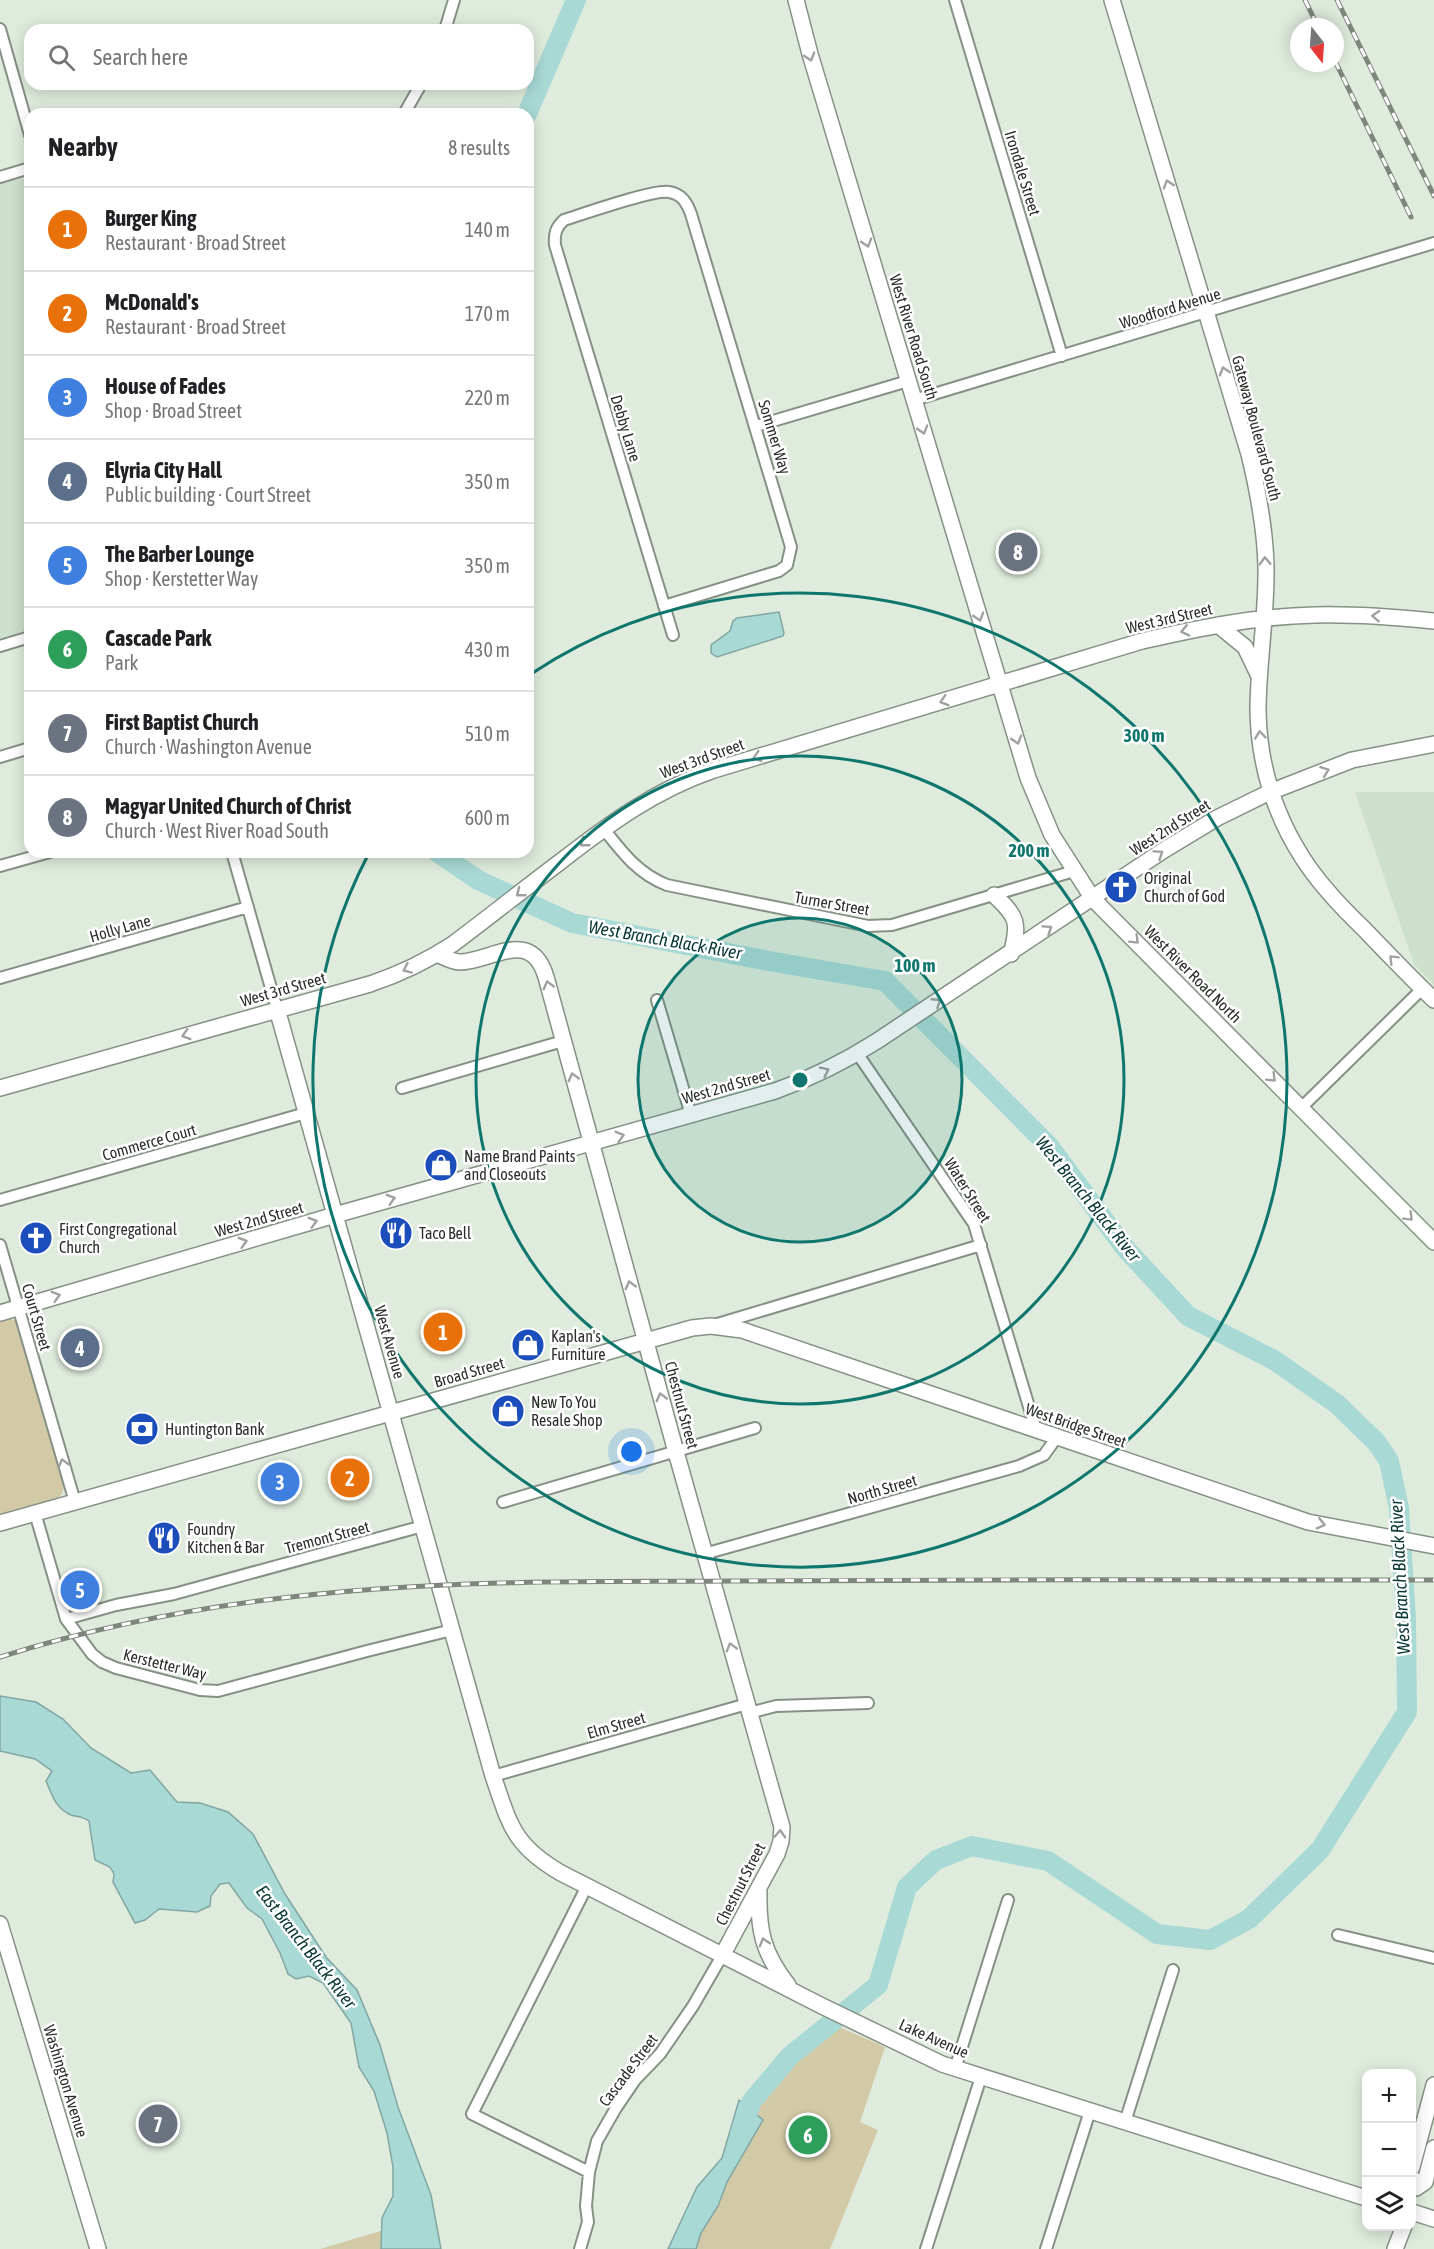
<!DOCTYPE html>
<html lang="en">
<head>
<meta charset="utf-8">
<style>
	body { margin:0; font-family:"Asap Condensed",sans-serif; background:#f2f2f2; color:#202124 }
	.controls { position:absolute; right:18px; bottom:18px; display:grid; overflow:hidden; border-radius:12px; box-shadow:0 3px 15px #0003 }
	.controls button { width:54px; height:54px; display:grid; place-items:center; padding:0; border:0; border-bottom:2px solid #e0e0e0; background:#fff; color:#202124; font:30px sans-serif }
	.compass { position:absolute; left:1290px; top:18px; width:54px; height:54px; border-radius:50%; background:#fff; box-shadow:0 3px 15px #0003; rotate:163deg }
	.you { position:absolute; left:632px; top:1452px; width:21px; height:21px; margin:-15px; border:4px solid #fff; border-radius:50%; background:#1a73e8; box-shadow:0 0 0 9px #1a73e833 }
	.badge { display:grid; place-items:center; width:39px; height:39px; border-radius:50%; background:#1a73e8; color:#fff; font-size:20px; font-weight:700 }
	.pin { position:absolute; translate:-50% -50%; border:3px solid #fff; box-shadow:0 2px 6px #0006 }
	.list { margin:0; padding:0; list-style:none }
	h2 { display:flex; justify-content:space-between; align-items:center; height:78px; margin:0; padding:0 24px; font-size:26px }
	h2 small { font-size:20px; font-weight:400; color:#757577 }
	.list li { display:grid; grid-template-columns:39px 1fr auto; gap:18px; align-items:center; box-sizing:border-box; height:84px; padding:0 24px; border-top:2px solid #e0e0e0 }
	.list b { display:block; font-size:22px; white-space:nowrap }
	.list p { margin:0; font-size:20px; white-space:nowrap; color:#757577 }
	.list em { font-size:20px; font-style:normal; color:#757577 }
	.icon { flex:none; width:33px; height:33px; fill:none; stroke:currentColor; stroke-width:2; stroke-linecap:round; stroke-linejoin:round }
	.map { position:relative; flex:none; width:1434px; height:2249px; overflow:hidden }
	.search { position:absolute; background:#fff; box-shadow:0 3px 15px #0003; left:24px; top:24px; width:510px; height:66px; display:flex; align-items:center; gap:15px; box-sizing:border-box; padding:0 21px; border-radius:18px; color:#757577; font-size:22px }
	.panel { position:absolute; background:#fff; box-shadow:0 3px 15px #0003; left:24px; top:108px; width:510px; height:750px; border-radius:18px }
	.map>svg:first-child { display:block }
	.built { fill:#cde0cb }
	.green { fill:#d2c9a7 }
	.water { fill:#a8d9d5; stroke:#82a6a1; stroke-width:1.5 }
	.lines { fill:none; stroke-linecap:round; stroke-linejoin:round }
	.river { stroke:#a8d9d5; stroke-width:20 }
	.street-casing { stroke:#859184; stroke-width:14 }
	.secondary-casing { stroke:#859184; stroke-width:18 }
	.street { stroke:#fff; stroke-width:10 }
	.secondary { stroke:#fff; stroke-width:15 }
	.rail-casing { stroke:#7f877d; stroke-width:5 }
	.rail { stroke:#fff; stroke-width:3; stroke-dasharray:9; stroke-linecap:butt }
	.oneway { stroke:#9fa19f }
	.ring { fill:none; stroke:#0f766e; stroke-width:3 }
	.labels { text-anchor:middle; stroke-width:5; stroke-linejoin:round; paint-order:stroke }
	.street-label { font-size:16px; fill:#2a2f29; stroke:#fff }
	.poi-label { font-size:16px; fill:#2a2f29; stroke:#fff; text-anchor:start }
	.water-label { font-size:18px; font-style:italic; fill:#093836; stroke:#fff }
	.centre { fill:#0f766e; stroke:#fff; stroke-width:3 }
	.ring-label { font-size:18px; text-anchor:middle; font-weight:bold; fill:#0f766e; stroke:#fff; stroke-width:5; stroke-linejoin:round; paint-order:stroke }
</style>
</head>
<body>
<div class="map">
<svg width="1434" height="2249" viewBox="0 0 1434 2249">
	<rect width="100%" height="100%" fill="#dfecdd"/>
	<path class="built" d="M 30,177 L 30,630 L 0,639 L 0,184 Z
		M 1355,792 L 1434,792 L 1434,985 L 1414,964 Z"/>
	<path class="green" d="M 11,1319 L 17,1321 L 65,1485 L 62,1494 L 56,1499 L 0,1515 L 0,1322 Z
		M 830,2023 L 885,2047 L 860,2122 L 878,2130 L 830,2249 L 682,2249 L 738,2140 L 752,2101 L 790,2056 Z
		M 414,2221 L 422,2249 L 320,2249 Z"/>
	<path class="water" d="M 779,612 L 784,633 L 783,636 L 717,657 L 711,653 L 711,645 L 730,631 L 733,621 L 737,618 Z
		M 0,1696 L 36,1702 L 63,1719 L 91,1748 L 131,1773 L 150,1770 L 177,1802 L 200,1803 L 228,1812 L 253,1834 L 285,1894 L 326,1957 L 357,1990 L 380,2045 L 398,2107 L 431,2195 L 441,2249 L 381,2249 L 382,2218 L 393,2196 L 393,2167 L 387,2133 L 374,2091 L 359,2067 L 351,2023 L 323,1983 L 309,1976 L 296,1979 L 288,1974 L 280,1953 L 262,1919 L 247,1908 L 229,1883 L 220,1884 L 211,1896 L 210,1906 L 197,1912 L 159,1909 L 145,1920 L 135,1923 L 113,1882 L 114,1874 L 110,1867 L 95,1860 L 89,1821 C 82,1816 77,1817 71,1815 C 56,1809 52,1795 46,1781 L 52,1771 L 35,1759 L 0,1751 Z
		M 739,2100 L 763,2120 L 727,2182 L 718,2206 L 701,2233 L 696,2249 L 668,2249 L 697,2187 L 722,2158 Z"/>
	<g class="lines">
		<path class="river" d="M 527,114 L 576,0
			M 437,852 L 478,880 L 572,923 L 769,961 L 885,981 L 1049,1146 L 1125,1248 L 1188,1316 L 1274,1360 L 1337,1404 L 1377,1443 L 1389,1461 L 1399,1508 L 1406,1619 L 1407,1712 L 1320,1850 L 1249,1919 L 1210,1940 L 1157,1934 L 1048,1861 L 972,1846 L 936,1860 L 907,1887 L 878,1985 L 790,2056 L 752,2101 L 740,2134"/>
		<defs>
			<path id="street" d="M 955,0 L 1062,356
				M 0,29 L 30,135
				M 445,30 L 454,0
				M 404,114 L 421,84
				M 0,177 L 30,168
				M 914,400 L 1434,243
				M 756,426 L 908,381
				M 664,606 L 779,571 L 787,565 L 791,547 L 691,214 C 687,203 682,194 669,192 C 654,189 583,214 564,220 C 556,227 554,234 555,245 L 673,635
				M 0,646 L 30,637
				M 0,757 L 30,748
				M 603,828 C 622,852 638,874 667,885 L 868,926 L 892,925 L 1074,871
				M 232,852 L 277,1009
				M 0,866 L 50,852
				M 0,978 L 248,907
				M 657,1000 L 691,1115
				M 857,1053 L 974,1224 L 1036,1430
				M 402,1088 L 563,1041
				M 1302,1107 L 1422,989
				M 0,1200 L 306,1113
				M 0,1245 L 75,1502
				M 714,1325 L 981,1245
				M 503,1502 L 755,1428
				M 35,1513 L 66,1619 L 92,1654 L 102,1662 L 116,1668 L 200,1690 L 218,1691 L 367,1651 L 452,1630
				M 704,1554 L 1019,1466 L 1044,1455 L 1057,1437
				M 66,1619 L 116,1605 L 174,1594 L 423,1526
				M 749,1713 L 776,1706 L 868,1703
				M 493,1776 L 747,1704
				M 587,1886 L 472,2114 L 589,2172
				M 1338,1935 L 1434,1958
				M 955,2069 L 1008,1900
				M 1125,2122 L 1173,1970
				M 580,2249 L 588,2222 L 586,2206 L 589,2172 L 597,2141 L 616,2108 L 635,2080 L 660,2054 L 693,2006 L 723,1954
				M 926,2249 L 981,2077
				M 1046,2249 L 1090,2111"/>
			<path id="secondary" d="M 796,0 L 810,54 L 1028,778 L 1052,835 L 1093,899 L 1434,1242
				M 1112,0 L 1249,454 C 1258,491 1265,528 1266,566 C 1267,615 1258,663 1258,711 C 1259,763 1274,813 1302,857 C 1319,884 1341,907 1364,929 C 1387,953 1410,977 1434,1000
				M 1218,625 L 1245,647 L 1258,674
				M 994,895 C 1017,916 1020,923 1011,954
				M 437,954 C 444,957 452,962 460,962 C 490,962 531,926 546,977 L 676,1452 L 782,1827 L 781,1841 L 777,1854 L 723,1954
				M 277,1009 L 493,1776 C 510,1825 513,1845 561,1873 L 822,2006 L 942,2064 L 1366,2198
				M 0,1088 L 370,984 C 400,974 427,961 453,944 C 489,917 524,889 560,862 C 609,824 655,790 714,770 L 1142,641 C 1199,628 1257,616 1315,615 C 1355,614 1394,617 1434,621
				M 0,1313 L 335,1215 L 775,1091 C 812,1078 844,1062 877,1041 L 1164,850 L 1217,818 L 1270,792 L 1352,760 L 1434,744
				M 0,1523 L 692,1328 L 711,1326 L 742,1330 L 1308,1522 L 1434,1546
				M 759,1891 C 758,1931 763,1953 788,1985
				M 0,1924 L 98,2249
				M 1412,2167 L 1434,2085
				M 1412,2177 L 1416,2188 L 1425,2182 L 1434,2148
				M 1412,2212 L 1434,2219
				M 1395,2249 L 1404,2226"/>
		</defs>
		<use href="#street" class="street-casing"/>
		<use href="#secondary" class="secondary-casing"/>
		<use href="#street" class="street"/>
		<use href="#secondary" class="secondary"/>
		<defs>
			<path id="rail" d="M 1305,0 L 1318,27
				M 1337,0 L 1434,196
				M 1335,61 L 1411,217
				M 0,1657 C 121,1619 250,1598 377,1589 C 495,1580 613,1582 732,1581 C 966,1579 1200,1580 1434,1580"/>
		</defs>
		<use href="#rail" class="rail-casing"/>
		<use href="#rail" class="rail"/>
	</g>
	<defs><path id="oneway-chevron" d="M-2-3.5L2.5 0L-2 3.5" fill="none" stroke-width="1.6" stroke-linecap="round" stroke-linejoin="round" transform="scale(1.5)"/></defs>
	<g class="oneway">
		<use href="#oneway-chevron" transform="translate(810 57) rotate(73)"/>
		<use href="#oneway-chevron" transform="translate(1168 184) rotate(-107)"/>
		<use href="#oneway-chevron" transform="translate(867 243) rotate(73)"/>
		<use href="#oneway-chevron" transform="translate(1224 371) rotate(-107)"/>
		<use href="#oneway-chevron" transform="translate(923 430) rotate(73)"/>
		<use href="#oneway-chevron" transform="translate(1265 561) rotate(-92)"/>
		<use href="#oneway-chevron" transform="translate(1376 616) rotate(-177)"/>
		<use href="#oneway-chevron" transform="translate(979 617) rotate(73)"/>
		<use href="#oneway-chevron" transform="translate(1185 631) rotate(167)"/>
		<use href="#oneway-chevron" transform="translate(944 701) rotate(163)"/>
		<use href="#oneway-chevron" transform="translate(1260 735) rotate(-96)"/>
		<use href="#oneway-chevron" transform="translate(1017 740) rotate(73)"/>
		<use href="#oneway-chevron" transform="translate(757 757) rotate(163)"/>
		<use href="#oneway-chevron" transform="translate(1325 771) rotate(-21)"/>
		<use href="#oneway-chevron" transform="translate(584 843) rotate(142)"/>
		<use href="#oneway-chevron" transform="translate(1159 854) rotate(-34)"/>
		<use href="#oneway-chevron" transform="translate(520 893) rotate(142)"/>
		<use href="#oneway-chevron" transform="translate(1048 929) rotate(-34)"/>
		<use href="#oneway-chevron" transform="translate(1135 940) rotate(45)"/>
		<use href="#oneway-chevron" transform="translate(1393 959) rotate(-135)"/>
		<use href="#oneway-chevron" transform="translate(407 969) rotate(156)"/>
		<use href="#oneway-chevron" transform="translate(548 985) rotate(-105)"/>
		<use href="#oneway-chevron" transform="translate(937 1002) rotate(-33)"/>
		<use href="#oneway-chevron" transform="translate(186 1035) rotate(164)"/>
		<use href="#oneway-chevron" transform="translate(825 1071) rotate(-26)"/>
		<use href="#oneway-chevron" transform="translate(573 1077) rotate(-105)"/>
		<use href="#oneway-chevron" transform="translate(1272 1078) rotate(45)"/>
		<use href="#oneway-chevron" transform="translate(620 1136) rotate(-16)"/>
		<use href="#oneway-chevron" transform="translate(391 1199) rotate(-16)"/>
		<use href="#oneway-chevron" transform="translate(1409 1217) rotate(45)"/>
		<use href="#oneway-chevron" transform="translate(313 1222) rotate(-16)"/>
		<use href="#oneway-chevron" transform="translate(243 1242) rotate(-16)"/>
		<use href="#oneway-chevron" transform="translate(630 1285) rotate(-105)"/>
		<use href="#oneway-chevron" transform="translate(56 1296) rotate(-16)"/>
		<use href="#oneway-chevron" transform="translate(661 1397) rotate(-105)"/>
		<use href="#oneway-chevron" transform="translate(63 1463) rotate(-106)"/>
		<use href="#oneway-chevron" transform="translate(1321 1524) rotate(13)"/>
		<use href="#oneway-chevron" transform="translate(731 1647) rotate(-106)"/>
		<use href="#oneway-chevron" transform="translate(780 1834) rotate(-87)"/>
		<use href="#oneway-chevron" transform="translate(764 1942) rotate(-107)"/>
	</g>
	<circle cx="800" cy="1080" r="162" fill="#0f766e" fill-opacity=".12"/>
	<g class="ring">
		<circle cx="800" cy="1080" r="162"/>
		<circle cx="800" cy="1080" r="324"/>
		<path d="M531 674A487 487 0 1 1 368 855"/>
	</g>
	<defs>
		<symbol id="church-disc" viewBox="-11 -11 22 22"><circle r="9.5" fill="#1c4ebb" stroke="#fff"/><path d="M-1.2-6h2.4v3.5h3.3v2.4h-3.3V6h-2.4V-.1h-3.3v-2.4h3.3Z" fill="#fff"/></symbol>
		<symbol id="shop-disc" viewBox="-11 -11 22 22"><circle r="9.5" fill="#1c4ebb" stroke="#fff"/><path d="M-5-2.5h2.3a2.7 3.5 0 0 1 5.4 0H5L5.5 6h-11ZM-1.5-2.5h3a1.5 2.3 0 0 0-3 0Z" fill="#fff"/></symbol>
		<symbol id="restaurant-disc" viewBox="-11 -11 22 22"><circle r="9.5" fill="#1c4ebb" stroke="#fff"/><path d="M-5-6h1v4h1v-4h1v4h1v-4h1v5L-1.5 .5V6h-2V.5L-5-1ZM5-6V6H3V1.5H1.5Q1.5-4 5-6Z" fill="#fff"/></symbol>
		<symbol id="bank-disc" viewBox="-11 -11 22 22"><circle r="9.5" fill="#1c4ebb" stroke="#fff"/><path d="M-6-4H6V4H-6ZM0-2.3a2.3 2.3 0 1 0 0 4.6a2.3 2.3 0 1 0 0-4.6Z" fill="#fff"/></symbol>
	</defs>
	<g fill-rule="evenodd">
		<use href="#church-disc" x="1102" y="868" width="38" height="38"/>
		<use href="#shop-disc" x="422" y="1146" width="38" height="38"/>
		<use href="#restaurant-disc" x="377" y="1214" width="38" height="38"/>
		<use href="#church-disc" x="17" y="1219" width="38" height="38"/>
		<use href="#shop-disc" x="509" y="1326" width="38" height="38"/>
		<use href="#shop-disc" x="489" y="1392" width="38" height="38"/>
		<use href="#bank-disc" x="123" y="1410" width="38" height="38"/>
		<use href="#restaurant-disc" x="145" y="1519" width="38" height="38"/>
	</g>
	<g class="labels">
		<g class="street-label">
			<text transform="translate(1023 173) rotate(73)" y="6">Irondale Street</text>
			<text transform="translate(1170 308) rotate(-17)" y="6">Woodford Avenue</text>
			<text transform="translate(914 337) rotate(73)" y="6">West River Road South</text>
			<text transform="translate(626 428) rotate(73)" y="6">Debby Lane</text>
			<text transform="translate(1257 428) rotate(75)" y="6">Gateway Boulevard South</text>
			<text transform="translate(775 437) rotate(73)" y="6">Sommer Way</text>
			<text transform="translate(1169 618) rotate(-13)" y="6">West 3rd Street</text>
			<text transform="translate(702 758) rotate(-20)" y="6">West 3rd Street</text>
			<text transform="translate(1170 827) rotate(-32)" y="6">West 2nd Street</text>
			<text transform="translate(832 903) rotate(10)" y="6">Turner Street</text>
			<text transform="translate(120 928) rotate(-16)" y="6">Holly Lane</text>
			<text transform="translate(1193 974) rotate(45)" y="6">West River Road North</text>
			<text transform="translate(283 989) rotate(-16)" y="6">West 3rd Street</text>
			<text transform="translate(726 1086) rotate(-16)" y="6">West 2nd Street</text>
			<text transform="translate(149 1142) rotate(-16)" y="6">Commerce Court</text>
			<text transform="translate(968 1190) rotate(58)" y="6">Water Street</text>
			<text transform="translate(259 1219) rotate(-16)" y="6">West 2nd Street</text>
			<text transform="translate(37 1317) rotate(74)" y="6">Court Street</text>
			<text transform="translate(390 1342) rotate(74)" y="6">West Avenue</text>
			<text transform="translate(469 1372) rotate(-16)" y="6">Broad Street</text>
			<text transform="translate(682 1405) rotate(75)" y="6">Chestnut Street</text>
			<text transform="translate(1076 1425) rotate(19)" y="6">West Bridge Street</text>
			<text transform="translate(882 1489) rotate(-16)" y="6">North Street</text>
			<text transform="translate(327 1537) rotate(-15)" y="6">Tremont Street</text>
			<text transform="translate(165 1664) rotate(14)" y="6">Kerstetter Way</text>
			<text transform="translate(616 1725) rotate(-16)" y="6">Elm Street</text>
			<text transform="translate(740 1884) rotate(-63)" y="6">Chestnut Street</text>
			<text transform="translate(934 2038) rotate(24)" y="6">Lake Avenue</text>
			<text transform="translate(628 2070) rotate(-53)" y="6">Cascade Street</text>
			<text transform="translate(66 2081) rotate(73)" y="6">Washington Avenue</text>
		</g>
		<g class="poi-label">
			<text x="1144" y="884">Original<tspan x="1144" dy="18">Church of God</tspan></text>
			<text x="464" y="1162">Name Brand Paints<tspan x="464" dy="18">and Closeouts</tspan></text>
			<text x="59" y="1235">First Congregational<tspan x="59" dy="18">Church</tspan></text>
			<text x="419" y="1239">Taco Bell</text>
			<text x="551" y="1342">Kaplan's<tspan x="551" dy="18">Furniture</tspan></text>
			<text x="531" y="1408">New To You<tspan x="531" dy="18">Resale Shop</tspan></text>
			<text x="165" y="1435">Huntington Bank</text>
			<text x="187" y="1535">Foundry<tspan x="187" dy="18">Kitchen &amp; Bar</tspan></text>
		</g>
		<g class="water-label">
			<text transform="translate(665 940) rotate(10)" y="6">West Branch Black River</text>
			<text transform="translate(1088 1199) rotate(51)" y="6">West Branch Black River</text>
			<text transform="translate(1400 1577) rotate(-93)" y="6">West Branch Black River</text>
			<text transform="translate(306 1947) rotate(52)" y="6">East Branch Black River</text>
		</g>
	</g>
	<circle cx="800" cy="1080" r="9" class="centre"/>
	<g class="ring-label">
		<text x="1144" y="742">300 m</text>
		<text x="1029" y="857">200 m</text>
		<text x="915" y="972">100 m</text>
	</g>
</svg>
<div class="controls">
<button>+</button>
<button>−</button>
<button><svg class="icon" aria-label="layers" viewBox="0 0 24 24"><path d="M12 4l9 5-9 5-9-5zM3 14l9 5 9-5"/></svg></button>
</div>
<svg class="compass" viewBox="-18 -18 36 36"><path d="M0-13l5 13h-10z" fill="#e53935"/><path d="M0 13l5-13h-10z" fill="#757577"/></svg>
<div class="you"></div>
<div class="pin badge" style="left:443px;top:1332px;background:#e8710a">1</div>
<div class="pin badge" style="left:350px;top:1478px;background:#e8710a">2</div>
<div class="pin badge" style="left:280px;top:1482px;background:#3f7fe0">3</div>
<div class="pin badge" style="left:80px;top:1348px;background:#5c6f8a">4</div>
<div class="pin badge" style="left:80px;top:1590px;background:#3f7fe0">5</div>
<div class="pin badge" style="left:808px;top:2135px;background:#2e9e5b">6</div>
<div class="pin badge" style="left:158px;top:2124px;background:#6b7280">7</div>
<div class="pin badge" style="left:1018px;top:552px;background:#6b7280">8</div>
<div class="search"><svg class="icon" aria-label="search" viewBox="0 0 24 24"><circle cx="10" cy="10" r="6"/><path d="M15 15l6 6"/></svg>Search here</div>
<section class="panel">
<h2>Nearby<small>8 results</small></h2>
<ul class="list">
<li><span class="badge" style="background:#e8710a">1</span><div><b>Burger King</b><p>Restaurant · Broad Street</p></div><em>140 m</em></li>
<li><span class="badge" style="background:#e8710a">2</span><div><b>McDonald's</b><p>Restaurant · Broad Street</p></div><em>170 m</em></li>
<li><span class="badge" style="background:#3f7fe0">3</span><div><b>House of Fades</b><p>Shop · Broad Street</p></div><em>220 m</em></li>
<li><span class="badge" style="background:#5c6f8a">4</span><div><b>Elyria City Hall</b><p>Public building · Court Street</p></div><em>350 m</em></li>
<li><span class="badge" style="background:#3f7fe0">5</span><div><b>The Barber Lounge</b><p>Shop · Kerstetter Way</p></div><em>350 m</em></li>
<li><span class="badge" style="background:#2e9e5b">6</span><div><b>Cascade Park</b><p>Park</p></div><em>430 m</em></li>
<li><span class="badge" style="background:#6b7280">7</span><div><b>First Baptist Church</b><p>Church · Washington Avenue</p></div><em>510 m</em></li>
<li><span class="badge" style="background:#6b7280">8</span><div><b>Magyar United Church of Christ</b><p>Church · West River Road South</p></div><em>600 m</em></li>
</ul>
</section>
</div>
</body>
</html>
